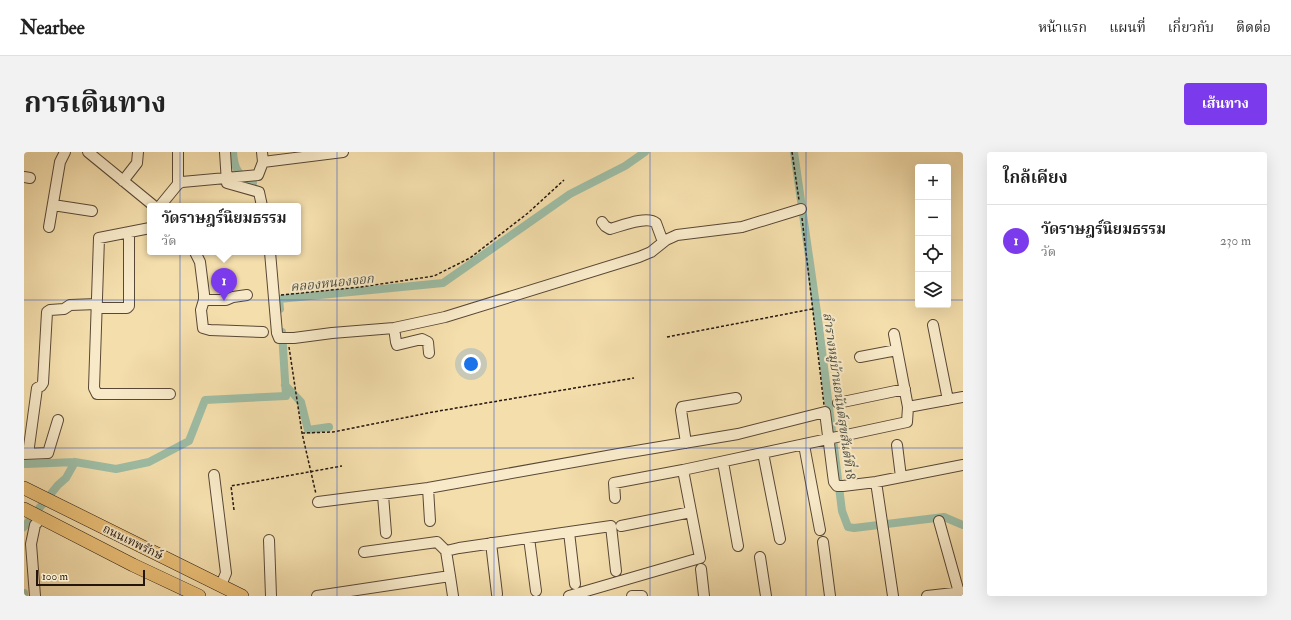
<!DOCTYPE html>
<html lang="th">
<head>
<meta charset="utf-8">
<style>
	body { margin:0; font-family:"IM FELL Double Pica","Noto Serif Thai",serif; background:#f2f2f2; color:#222 }
	.controls { position:absolute; right:12px; top:12px; display:grid; overflow:hidden; border-radius:4px; box-shadow:0 4px 16px #0002 }
	.controls button { width:36px; height:36px; display:grid; place-items:center; padding:0; border:0; border-bottom:1px solid #e0e0e0; background:#fff; color:#222; font:20px sans-serif }
	.scale { position:absolute; left:12px; bottom:10px; width:109px; box-sizing:border-box; padding-left:4px; border:2px solid #24160f; border-top:0; font-size:11px; line-height:14px; white-space:nowrap; color:#24160f; -webkit-text-stroke:3px #f8eac9; paint-order:stroke }
	.you { position:absolute; left:447px; top:212px; width:14px; height:14px; margin:-10px; border:3px solid #fff; border-radius:50%; background:#1a73e8; box-shadow:0 0 0 6px #1a73e833 }
	.badge { display:grid; place-items:center; width:26px; height:26px; border-radius:50%; background:#7c3aed; color:#fff; font-size:13px; font-weight:700 }
	.pin { position:absolute; translate:-50% -33px; filter:drop-shadow(0 1px 2px #0008) }
	.pin::after { content:''; position:absolute; top:21px; width:14px; height:12px; background:inherit; clip-path:polygon(0 0,100% 0,50% 100%) }
	.popup { position:absolute; left:123px; top:51px; width:154px; height:52px; box-sizing:border-box; display:grid; place-content:center; border-radius:4px; background:#fff; filter:drop-shadow(0 1px 3px #0005); font-size:13px; white-space:nowrap; color:#767676 }
	.popup b { font-size:15px; color:#222 }
	.popup::after { content:''; position:absolute; left:50%; top:100%; margin-left:-8px; border:8px solid transparent; border-top-color:#fff }
	.list { margin:0; padding:0; list-style:none }
	h2 { display:flex; justify-content:space-between; align-items:center; height:52px; margin:0; padding:0 16px; font-size:17px }
	h2 small { font-size:13px; font-weight:400; color:#767676 }
	.list li { display:grid; grid-template-columns:26px 1fr auto; gap:12px; align-items:center; box-sizing:border-box; height:72px; padding:0 16px; border-top:1px solid #e0e0e0 }
	.list b { display:block; font-size:15px; white-space:nowrap }
	.list p { margin:0; font-size:13px; white-space:nowrap; color:#767676 }
	.list em { font-size:13px; font-style:normal; color:#767676 }
	.icon { flex:none; width:22px; height:22px; fill:none; stroke:currentColor; stroke-width:2; stroke-linecap:round; stroke-linejoin:round }
	.map { position:relative; flex:none; width:939px; height:444px; overflow:hidden; border-radius:4px }
	header { display:flex; align-items:center; gap:24px; box-sizing:border-box; height:56px; padding:0 20px; background:#fff; border-bottom:1px solid #e0e0e0 }
	header strong { font-size:19px }
	nav { display:flex; gap:22px; margin-inline-start:auto; font-size:14px }
	.intro { display:flex; align-items:center; justify-content:space-between; box-sizing:border-box; height:96px; padding:0 24px }
	h1 { margin:0; font-size:28px }
	.button { padding:10px 18px; border-radius:4px; background:#7c3aed; color:#fff; font-size:14px; font-weight:700 }
	main { display:flex; gap:24px; padding:0 24px }
	aside { flex:1; background:#fff; border-radius:4px; box-shadow:0 4px 16px #0002 }
	.map>svg:first-child { display:block }
	.lines { fill:none; stroke-linecap:round; stroke-linejoin:round }
	.canal { stroke:#9dbda5; stroke-width:8 }
	.minor-casing { stroke:#584836; stroke-width:12 }
	.major-casing { stroke:#24160f; stroke-width:14 }
	.path { stroke:#24160f; stroke-width:1.5; stroke-dasharray:3 2; stroke-linecap:butt }
	.minor { stroke:#f8eac9; stroke-width:10 }
	.major { stroke:#eabf76; stroke-width:13 }
	.grid { fill:none; stroke:#1d4ed8; stroke-width:1; stroke-opacity:0.55 }
	.labels { text-anchor:middle; stroke-width:4; stroke-linejoin:round; paint-order:stroke }
	.street-label { font-size:12px; fill:#24160f; stroke:#f8eac9 }
	.water-label { font-size:13px; font-style:italic; fill:#4e5044; stroke:#f8eac9 }
</style>
</head>
<body>
<header>
<strong>Nearbee</strong>
<nav><a>หน้าแรก</a><a>แผนที่</a><a>เกี่ยวกับ</a><a>ติดต่อ</a></nav>
</header>
<div class="intro"><h1>การเดินทาง</h1><a class="button">เส้นทาง</a></div>
<main>
<div class="map">
<svg width="939" height="444" viewBox="0 0 939 444">
	<rect width="100%" height="100%" fill="#f4deac"/>
	<filter id="stains"><feTurbulence type="fractalNoise" baseFrequency=".005" numOctaves="4"/><feColorMatrix values="0 0 0 0 .2 0 0 0 0 .09 0 0 0 0 .02 0 0 0 .5 -.17"/></filter>
	<radialGradient id="worn" r=".72"><stop offset=".6" stop-color="#630" stop-opacity="0"/><stop offset="1" stop-color="#630" stop-opacity=".3"/></radialGradient>
	<g class="lines">
		<path class="canal" d="M 209,0 C 210,15 214,25 229,31
			M 770,0 L 794,167 L 818,359 L 824,375 L 830,376 L 920,365 L 939,373
			M 256,157 L 255,147 L 419,131 L 546,42 L 601,14 L 621,0
			M 261,233 L 277,250 L 284,278 L 305,275
			M 2,312 L 51,310 L 92,317 L 125,310 L 165,289 L 181,248 L 262,244 L 258,180
			M 0,375 L 34,333 L 42,326 L 51,310
			M 0,441 L 0,444"/>
		<defs>
			<path id="minor" d="M 64,0 L 130,54
				M 201,0 L 203,31 L 235,40 L 238,54
				M 239,10 L 319,0
				M 0,25 L 6,26
				M 99,29 L 113,11 L 114,0
				M 154,32 L 154,0
				M 29,53 L 68,59
				M 136,54 L 154,32 L 158,30 L 234,23 L 239,10 L 238,0
				M 578,70 L 581,74 L 586,77 C 597,74 623,63 632,71 L 639,90
				M 25,75 L 36,10 L 41,0
				M 126,76 L 75,86 L 70,236 L 73,242 L 146,242
				M 171,100 L 176,110 L 180,142 L 180,148 L 177,158 L 179,176 L 186,178 L 239,180
				M 246,100 L 253,181 L 255,186 L 270,186 L 308,181 L 370,176 L 421,165 L 615,105 L 627,100 L 642,88 L 653,83 L 718,75 L 777,57
				M 180,148 L 202,148 L 209,145 L 223,143
				M 73,156 L 103,156 L 105,154 L 105,80
				M 909,173 L 924,248
				M 370,176 L 372,190 L 373,193 L 398,187 L 404,190 L 405,201
				M 870,182 L 884,255
				M 836,205 L 873,198
				M 814,251 L 881,237
				M 662,291 L 657,258 L 658,255 L 712,246
				M 780,293 L 796,378
				M 873,293 L 877,325
				M 739,301 L 756,387
				M 0,302 L 24,301 L 34,268
				M 4,302 L 13,236 L 17,234 L 19,231 L 23,160 L 26,158 L 40,157 L 46,153 L 73,152
				M 699,310 L 714,394
				M 190,323 L 202,421 L 197,433
				M 852,330 L 869,444
				M 404,336 L 406,369
				M 359,343 L 362,381
				M 591,346 L 590,331 L 659,318
				M 294,350 L 404,336 L 600,301 L 714,282 L 801,260 L 809,323 L 810,330 L 813,334 L 819,334 L 852,330 L 939,313
				M 915,369 L 936,444
				M 597,374 L 667,360
				M 545,380 L 551,432
				M 505,386 L 512,439
				M 245,388 L 247,444
				M 799,390 L 806,444
				M 467,391 L 473,442
				M 340,400 L 413,390 L 422,399
				M 736,405 L 742,444
				M 677,417 L 680,444
				M 426,424 L 429,444
				M 11,444 L 7,392 L 11,373 L 17,366
				M 293,444 L 426,424 L 422,399 L 435,396 L 587,374 L 592,419
				M 545,444 L 676,406 L 659,318 L 883,270 L 884,255 L 939,245
				M 608,444 L 618,444
				M 903,444 L 939,440"/>
			<path id="major" d="M 0,336 L 218,444
				M 0,357 L 109,413 L 175,444"/>
		</defs>
		<use href="#minor" class="minor-casing"/>
		<use href="#major" class="major-casing"/>
		<path class="path" d="M 768,0 L 775,48
			M 778,66 L 800,253
			M 257,143 L 337,135 L 410,124 L 446,106 L 504,61 L 540,28
			M 643,185 L 788,157
			M 265,195 L 278,281 L 292,342
			M 278,281 L 309,280 L 409,260 L 610,226
			M 210,358 L 207,334 L 318,314"/>
		<use href="#minor" class="minor"/>
		<use href="#major" class="major"/>
	</g>
	<path class="grid" d="M 156,0 L 156,444M 313,0 L 313,444M 470,0 L 470,444M 626,0 L 626,444M 782,0 L 782,444M 0,148 L 894,148M 924,148 L 939,148M 0,296 L 939,296"/>
	<g class="labels">
		<g class="street-label">
			<text transform="translate(109 390) rotate(26)" y="4">ถนนเทพรักษ์</text>
		</g>
		<g class="water-label">
			<text transform="translate(308 130) rotate(-6)" y="5">คลองหนองจอก</text>
			<text transform="translate(816 244) rotate(82)" y="5">ลำรางหมู่บ้านอนันต์สุขสันต์ที่ 18</text>
		</g>
	</g>
	<rect width="100%" height="100%" filter="url(#stains)"/>
	<rect width="100%" height="100%" fill="url(#worn)"/>
</svg>
<div class="controls">
<button>+</button>
<button>−</button>
<button><svg class="icon" aria-label="locate" viewBox="0 0 24 24"><circle cx="12" cy="12" r="6"/><path d="M12 2v4M12 18v4M2 12h4M18 12h4"/></svg></button>
<button><svg class="icon" aria-label="layers" viewBox="0 0 24 24"><path d="M12 4l9 5-9 5-9-5zM3 14l9 5 9-5"/></svg></button>
</div>
<div class="scale">100 m</div>
<div class="you"></div>
<div class="pin badge" style="left:200px;top:149px">1</div>
<div class="popup"><b>วัดราษฎร์นิยมธรรม</b>วัด</div>
</div>
<aside>
<h2>ใกล้เคียง<small></small></h2>
<ul class="list">
<li><span class="badge">1</span><div><b>วัดราษฎร์นิยมธรรม</b><p>วัด</p></div><em>230 m</em></li>
</ul>
</aside>
</main>
</body>
</html>
